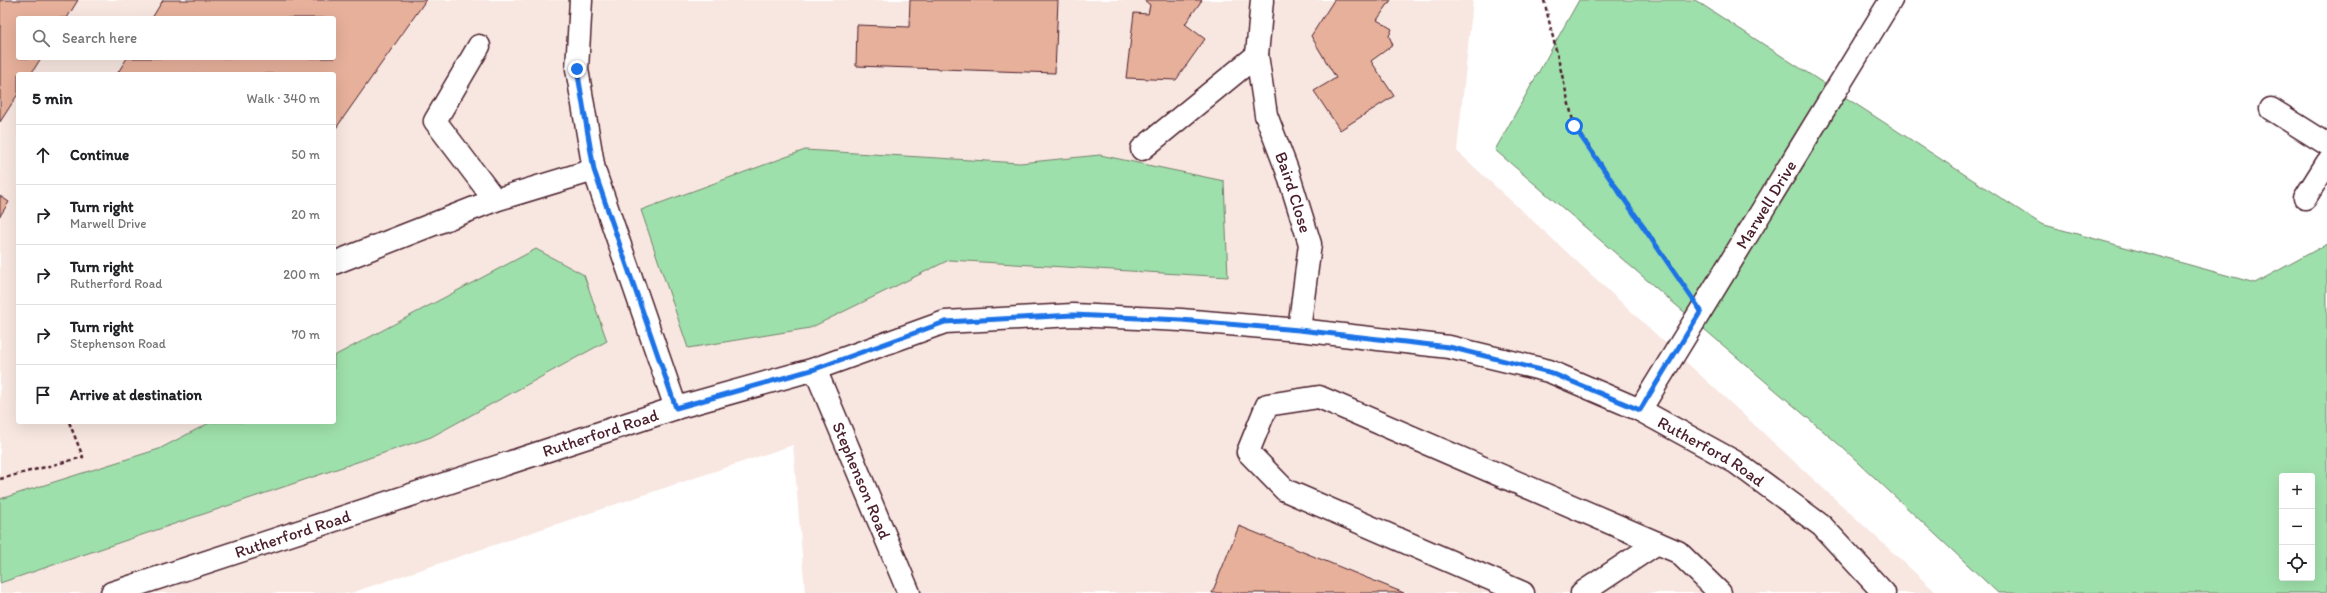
<!DOCTYPE html>
<html lang="en">
<head>
<meta charset="utf-8">
<style>
	body { margin:0; font-family:Itim,sans-serif; background:#f2f2f2; color:#202124 }
	.controls { position:absolute; right:12px; bottom:12px; display:grid; overflow:hidden; border-radius:4px; box-shadow:0 4px 16px #0002 }
	.controls button { width:36px; height:36px; display:grid; place-items:center; padding:0; border:0; border-bottom:1px solid #e0e0e0; background:#fff; color:#202124; font:20px sans-serif }
	.stop { position:absolute; width:12px; height:12px; margin:-9px; border:3px solid #1a73e8; border-radius:50%; background:#fff }
	.stop.end { background:#1a73e8; border-color:#fff; box-shadow:0 1px 4px #0008 }
	.list { margin:0; padding:0; list-style:none }
	h2 { display:flex; justify-content:space-between; align-items:center; height:52px; margin:0; padding:0 16px; font-size:17px }
	h2 small { font-size:13px; font-weight:400; color:#757577 }
	.list li { display:grid; grid-template-columns:26px 1fr auto; gap:12px; align-items:center; box-sizing:border-box; height:60px; padding:0 16px; border-top:1px solid #e0e0e0 }
	.list b { display:block; font-size:15px; white-space:nowrap }
	.list p { margin:0; font-size:13px; white-space:nowrap; color:#757577 }
	.list em { font-size:13px; font-style:normal; color:#757577 }
	.icon { flex:none; width:22px; height:22px; fill:none; stroke:currentColor; stroke-width:2; stroke-linecap:round; stroke-linejoin:round }
	.map { position:relative; flex:none; width:2327px; height:593px; overflow:hidden }
	.search { position:absolute; background:#fff; box-shadow:0 4px 16px #0002; left:16px; top:16px; width:320px; height:44px; display:flex; align-items:center; gap:10px; box-sizing:border-box; padding:0 14px; border-radius:4px; color:#757577; font-size:15px }
	.panel { position:absolute; background:#fff; box-shadow:0 4px 16px #0002; left:16px; top:72px; width:320px; height:352px; border-radius:4px }
	.map>svg:first-child { display:block }
	.built { fill:#f8e7e1; fill-rule:evenodd }
	.green { fill:#9ee0ab; stroke:#74806b; fill-rule:evenodd }
	.building { fill:#e6b09b; stroke:#4a1f2b }
	.lines { fill:none; stroke-linecap:round; stroke-linejoin:round }
	.minor-casing { stroke:#4a1f2b; stroke-width:25 }
	.path { stroke:#4a1f2b; stroke-width:2.5; stroke-dasharray:4 3; stroke-linecap:butt }
	.minor { stroke:#fff; stroke-width:22 }
	.route { stroke:#1a73e8; stroke-width:5 }
	.labels { text-anchor:middle; stroke-width:3; stroke-linejoin:round; paint-order:stroke }
	.street-label { font-size:17px; fill:#4a1f2b; stroke:#fff }
</style>
</head>
<body>
<div class="map">
<svg width="2327" height="593" viewBox="0 0 2327 593">
	<rect width="100%" height="100%" fill="#fff"/>
	<filter id="ink" filterUnits="userSpaceOnUse"><feTurbulence type="fractalNoise" baseFrequency=".025" numOctaves="2"/><feDisplacementMap in="SourceGraphic" scale="8" xChannelSelector="R" yChannelSelector="G"/><feConvolveMatrix kernelMatrix="1 2 1 2 8 2 1 2 1" color-interpolation-filters="sRGB"/></filter>
	<g filter="url(#ink)">
		<path class="built" d="M 0,0 L 1473,0 L 1457,151 L 1937,593 L 805,593 L 793,445 L 351,593 L 0,593 ZM 18,18 L 334,18 L 334,58 L 18,58 ZM 18,74 L 334,74 L 334,422 L 18,422 Z"/>
		<path class="green" d="M 1579,0 L 1695,0 L 2041,224 L 2255,283 L 2327,244 L 2327,593 L 1998,593 L 1843,448 L 1495,150 ZM 2282,476 L 2312,476 L 2312,578 L 2282,578 Z
			M 805,150 L 1020,163 L 1100,155 L 1224,181 L 1228,277 L 949,260 L 810,328 L 688,348 L 641,210 Z
			M 536,249 L 584,275 L 607,341 L 431,437 L 0,583 L 0,499 L 159,449 L 211,422 L 334,422 L 334,356 Z"/>
		<path class="building" d="M 0,0 L 78,0 L 67,18 L 18,18 L 18,58 L 41,58 L 31,74 L 18,74 L 18,94 L 0,122 Z
			M 163,0 L 426,0 L 334,131 L 334,74 L 117,74 L 127,58 L 334,58 L 334,18 L 152,18 Z
			M 910,0 L 1058,0 L 1055,73 L 856,66 L 857,25 L 909,27 Z
			M 1144,0 L 1202,0 L 1185,24 L 1205,39 L 1176,80 L 1126,78 L 1134,13 L 1148,14 L 1150,5 Z
			M 1334,0 L 1391,0 L 1377,20 L 1392,29 L 1389,36 L 1393,45 L 1371,61 L 1394,96 L 1340,130 L 1314,91 L 1336,78 L 1311,36 Z
			M 0,196 L 9,202 L 0,216 Z
			M 1239,526 L 1404,593 L 1212,593 Z"/>
		<g class="lines">
			<defs>
				<g id="minor">
					<path d="M 581,0 L 577,69 L 594,170 L 676,408"/>
					<path id="s1" d="M 1262,0 L 1257,55 L 1266,115 L 1287,170 L 1310,244 L 1299,330"/>
					<path d="M 479,46 L 435,121 L 495,200"/>
					<path d="M 2271,109 L 2327,144"/>
					<path d="M 1142,149 L 1257,55"/>
					<path d="M 2305,198 L 2327,163"/>
					<path d="M 334,263 L 495,200 L 594,170"/>
					<path id="s2" d="M 815,369 L 909,593"/>
					<path id="s3" d="M 1640,410 L 1891,0"/>
					<path id="s4" d="M 112,593 L 676,408 L 815,369 L 945,322 L 1073,315 L 1181,320 L 1299,330 L 1449,347 L 1549,371 L 1640,410 L 1735,462 L 1822,526 L 1884,593"/>
					<path d="M 1523,593 L 1285,490 L 1248,452 L 1267,405 L 1319,397 L 1678,552 L 1720,593"/>
					<path d="M 1582,593 L 1657,543"/>
				</g>
			</defs>
			<use href="#minor" class="minor-casing"/>
			<path class="path" d="M 1544,0 L 1574,125 L 1684,286
				M 0,479 L 83,457 L 69,422"/>
			<use href="#minor" class="minor"/>
		</g>
	</g>
	<g class="lines" filter="url(#ink)">
		<path class="route" d="M 577,69 L 594,170 L 676,408 L 815,369 L 945,322 L 1073,315 L 1181,320 L 1299,330 L 1449,347 L 1549,372 L 1640,410 L 1701,311 L 1574,126"/>
	</g>
	<g class="labels">
		<g class="street-label">
			<text dy="6" stroke="none"><textPath href="#s1" startOffset="198">Baird Close</textPath></text>
			<text dy="6" stroke="none"><textPath href="#s3" startOffset="241">Marwell Drive</textPath></text>
			<text dy="6" stroke="none"><textPath href="#s4" startOffset="514">Rutherford Road</textPath></text>
			<text dy="6" stroke="none"><textPath href="#s4" startOffset="1666">Rutherford Road</textPath></text>
			<text dy="6" stroke="none"><textPath href="#s2" startOffset="121">Stephenson Road</textPath></text>
			<text dy="6" stroke="none"><textPath href="#s4" startOffset="190">Rutherford Road</textPath></text>
		</g>
	</g>
</svg>
<div class="controls">
<button>+</button>
<button>−</button>
<button><svg class="icon" aria-label="locate" viewBox="0 0 24 24"><circle cx="12" cy="12" r="6"/><path d="M12 2v4M12 18v4M2 12h4M18 12h4"/></svg></button>
</div>
<div class="stop" style="left:1574px;top:126px"></div>
<div class="stop end" style="left:577px;top:69px"></div>
<div class="search"><svg class="icon" aria-label="search" viewBox="0 0 24 24"><circle cx="10" cy="10" r="6"/><path d="M15 15l6 6"/></svg>Search here</div>
<section class="panel">
<h2>5 min<small>Walk · 340 m</small></h2>
<ul class="list">
<li><svg class="icon" aria-label="ahead" viewBox="0 0 24 24"><path d="M12 20V5M6 11l6-6 6 6"/></svg><div><b>Continue</b></div><em>50 m</em></li>
<li><svg class="icon" aria-label="right" viewBox="0 0 24 24"><path d="M7 20v-9h11M14 6l5 5-5 5"/></svg><div><b>Turn right</b><p>Marwell Drive</p></div><em>20 m</em></li>
<li><svg class="icon" aria-label="right" viewBox="0 0 24 24"><path d="M7 20v-9h11M14 6l5 5-5 5"/></svg><div><b>Turn right</b><p>Rutherford Road</p></div><em>200 m</em></li>
<li><svg class="icon" aria-label="right" viewBox="0 0 24 24"><path d="M7 20v-9h11M14 6l5 5-5 5"/></svg><div><b>Turn right</b><p>Stephenson Road</p></div><em>70 m</em></li>
<li><svg class="icon" aria-label="arrive" viewBox="0 0 24 24"><path d="M6 21V4h12l-3 4 3 4H6"/></svg><div><b>Arrive at destination</b></div></li>
</ul>
</section>
</div>
</body>
</html>
